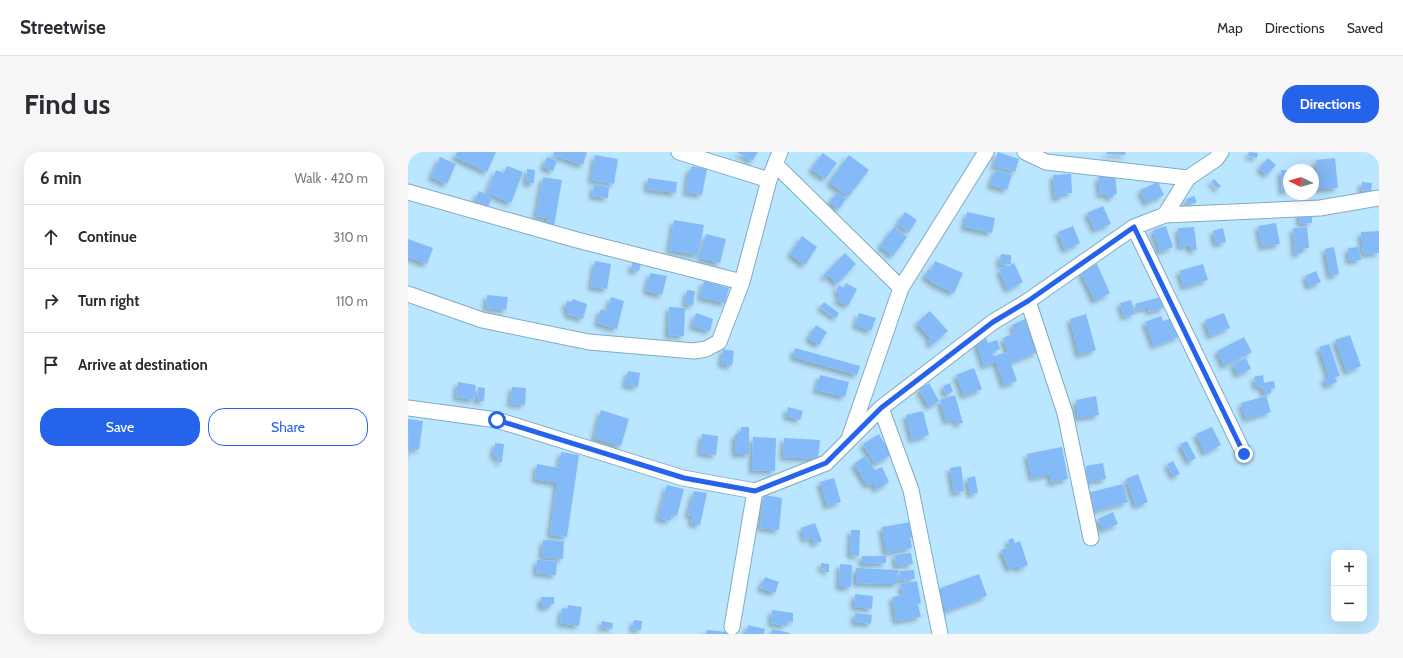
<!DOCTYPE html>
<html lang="en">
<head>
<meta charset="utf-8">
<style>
	body { margin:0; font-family:Cabin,sans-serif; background:#f7f7f7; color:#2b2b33 }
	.controls { position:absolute; right:12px; bottom:12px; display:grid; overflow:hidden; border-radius:8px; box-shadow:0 4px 16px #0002 }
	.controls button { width:36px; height:36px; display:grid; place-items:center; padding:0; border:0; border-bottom:1px solid #e1e1e2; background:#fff; color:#2b2b33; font:20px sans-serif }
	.compass { position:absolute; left:875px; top:12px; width:36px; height:36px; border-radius:50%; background:#fff; box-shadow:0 4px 16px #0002; rotate:275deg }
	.stop { position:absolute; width:12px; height:12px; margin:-9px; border:3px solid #2563eb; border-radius:50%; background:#fff }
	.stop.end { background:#2563eb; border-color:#fff; box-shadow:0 1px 4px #0008 }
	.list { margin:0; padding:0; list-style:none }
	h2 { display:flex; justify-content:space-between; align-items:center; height:52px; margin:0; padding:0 16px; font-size:17px }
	h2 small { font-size:13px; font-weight:400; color:#7c7c81 }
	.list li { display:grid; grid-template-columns:26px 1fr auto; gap:12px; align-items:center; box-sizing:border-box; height:64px; padding:0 16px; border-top:1px solid #e1e1e2 }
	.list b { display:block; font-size:15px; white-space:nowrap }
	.list em { font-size:13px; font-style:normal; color:#7c7c81 }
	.actions { display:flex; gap:8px; padding:12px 16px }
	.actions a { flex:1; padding:9px 0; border:1px solid #2563eb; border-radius:16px; text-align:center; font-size:14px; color:#2563eb }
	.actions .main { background:#2563eb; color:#fff }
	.icon { flex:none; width:22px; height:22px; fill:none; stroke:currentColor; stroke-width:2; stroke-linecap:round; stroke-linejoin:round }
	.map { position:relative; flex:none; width:971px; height:482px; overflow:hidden; border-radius:16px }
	header { display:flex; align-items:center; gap:24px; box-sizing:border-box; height:56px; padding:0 20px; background:#fff; border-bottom:1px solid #e1e1e2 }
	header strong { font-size:19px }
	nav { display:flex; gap:22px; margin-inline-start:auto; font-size:14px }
	.intro { display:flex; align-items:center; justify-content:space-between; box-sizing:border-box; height:96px; padding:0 24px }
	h1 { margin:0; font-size:28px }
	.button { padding:10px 18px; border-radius:16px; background:#2563eb; color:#fff; font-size:14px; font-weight:700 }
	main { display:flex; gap:24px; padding:0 24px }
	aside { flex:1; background:#fff; border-radius:16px; box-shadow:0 4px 16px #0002 }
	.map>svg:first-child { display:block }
	.building { fill:#84baf7; filter:url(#shadow) }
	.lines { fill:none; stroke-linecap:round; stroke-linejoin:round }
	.street-casing { stroke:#81abc2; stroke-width:17 }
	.street { stroke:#fff; stroke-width:15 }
	.route { stroke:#2563eb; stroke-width:5 }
</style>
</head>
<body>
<header>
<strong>Streetwise</strong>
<nav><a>Map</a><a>Directions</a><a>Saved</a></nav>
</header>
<div class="intro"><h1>Find us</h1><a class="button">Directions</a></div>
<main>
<aside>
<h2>6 min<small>Walk · 420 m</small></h2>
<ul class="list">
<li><svg class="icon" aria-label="ahead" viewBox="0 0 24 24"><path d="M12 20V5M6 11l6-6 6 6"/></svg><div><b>Continue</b></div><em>310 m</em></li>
<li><svg class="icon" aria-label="right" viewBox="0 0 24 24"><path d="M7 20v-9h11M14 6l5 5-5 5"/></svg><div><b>Turn right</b></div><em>110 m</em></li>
<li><svg class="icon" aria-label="arrive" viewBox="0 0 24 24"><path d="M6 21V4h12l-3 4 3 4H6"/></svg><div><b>Arrive at destination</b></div></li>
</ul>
<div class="actions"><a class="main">Save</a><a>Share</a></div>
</aside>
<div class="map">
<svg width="971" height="482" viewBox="0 0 971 482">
	<defs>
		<filter id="shadow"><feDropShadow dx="-3.5" dy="3.5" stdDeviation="2" flood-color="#0004"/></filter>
	</defs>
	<rect width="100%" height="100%" fill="#bbe6ff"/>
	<path class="building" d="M 49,0 L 88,0 L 79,20 L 47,5 Z
		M 146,0 L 179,0 L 175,13 L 145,3 Z
		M 329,0 L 350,0 L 344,9 Z
		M 590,0 L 611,7 L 607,20 L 586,14 Z
		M 699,0 L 718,0 L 717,3 L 698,2 Z
		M 841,0 L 850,1 L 849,6 L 840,4 Z
		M 415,1 L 429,11 L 417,27 L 403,17 Z
		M 187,3 L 210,7 L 206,32 L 183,28 Z
		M 441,3 L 461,18 L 440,45 L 421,30 Z
		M 32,5 L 48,12 L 39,32 L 23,25 Z
		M 139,5 L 149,9 L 145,19 L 135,15 Z
		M 860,6 L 868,13 L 859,23 L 851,16 Z
		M 927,6 L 930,36 L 911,37 L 908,8 Z
		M 99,14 L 115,20 L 103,51 L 79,41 L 88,18 L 96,21 Z
		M 284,14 L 299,17 L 294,43 L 278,40 L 281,18 L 283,18 Z
		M 119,17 L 127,18 L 126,31 L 118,31 Z
		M 588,17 L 604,23 L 599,38 L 582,33 Z
		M 873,18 L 881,18 L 881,39 L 874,39 Z
		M 663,22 L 664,41 L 655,42 L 655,45 L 647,46 L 645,23 Z
		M 707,23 L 709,42 L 705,43 L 705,45 L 700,46 L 699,42 L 692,43 L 690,25 Z
		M 135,25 L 154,28 L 146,74 L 139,73 L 140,66 L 128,64 Z
		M 240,26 L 269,30 L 268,41 L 239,37 Z
		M 806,27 L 813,34 L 810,37 L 803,30 Z
		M 750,30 L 756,43 L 738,51 L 732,38 Z
		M 954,30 L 964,31 L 963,39 L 953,38 Z
		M 186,33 L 201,35 L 200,46 L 184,44 Z
		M 71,39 L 84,46 L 80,55 L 67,48 Z
		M 429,40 L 438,47 L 431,57 L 422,50 Z
		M 786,44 L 789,50 L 780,53 L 778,47 Z
		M 695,54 L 703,72 L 687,78 L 679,61 Z
		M 904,59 L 904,71 L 892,72 L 891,60 Z
		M 497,60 L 509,68 L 501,80 L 489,72 Z
		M 559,60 L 587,66 L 584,81 L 556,75 Z
		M 266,68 L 296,73 L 290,103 L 261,98 Z
		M 868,71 L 872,92 L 854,95 L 850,74 Z
		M 665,74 L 672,91 L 657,98 L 650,80 Z
		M 758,74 L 765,95 L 752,100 L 745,78 Z
		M 486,75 L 499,85 L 485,104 L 472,94 Z
		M 786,75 L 789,98 L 782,98 L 782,93 L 772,95 L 770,76 Z
		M 899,75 L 901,96 L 894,96 L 894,101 L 887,102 L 885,76 Z
		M 815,76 L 818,90 L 808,92 L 805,79 Z
		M 971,79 L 971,101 L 955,102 L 953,80 Z
		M 298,82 L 318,87 L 312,111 L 292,106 Z
		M 394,84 L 409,95 L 397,113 L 382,102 Z
		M 0,87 L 25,96 L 19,112 L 0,105 Z
		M 926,95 L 931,122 L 922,124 L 917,97 Z
		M 951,95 L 953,108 L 941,109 L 940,96 Z
		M 437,101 L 448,112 L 429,132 L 420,123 L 417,127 L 415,124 Z
		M 593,102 L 603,103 L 603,112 L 591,113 Z
		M 187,109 L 203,112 L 199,137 L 183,135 Z
		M 527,109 L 555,121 L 546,141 L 523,130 L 524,129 L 517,125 L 520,117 L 523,119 Z
		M 224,111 L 233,112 L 231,119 L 223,118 Z
		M 606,111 L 615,130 L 600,138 L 591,118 Z
		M 689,112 L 702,141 L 687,149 L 673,120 Z
		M 795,112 L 800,128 L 776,135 L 771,119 Z
		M 908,119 L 913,130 L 901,135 L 897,124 Z
		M 242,121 L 259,124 L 254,143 L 238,139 Z
		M 296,129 L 321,136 L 317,151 L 292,145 Z
		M 438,131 L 449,137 L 440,154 L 429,148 L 432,142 L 428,139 L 431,133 L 435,136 Z
		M 279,138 L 287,139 L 285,154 L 277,152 Z
		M 79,143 L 100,145 L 98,158 L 78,156 Z
		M 203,145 L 216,149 L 209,177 L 189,171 L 193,157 L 199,159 Z
		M 753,145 L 756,156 L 741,160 L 740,155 L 729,158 L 727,152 Z
		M 164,147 L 179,152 L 175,167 L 159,162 L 160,157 L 157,156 L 159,149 L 164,150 Z
		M 723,148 L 727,162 L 716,165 L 712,151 Z
		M 416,150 L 431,161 L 428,166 L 412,155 Z
		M 261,155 L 277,156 L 276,184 L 260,183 Z
		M 522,159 L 540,179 L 524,193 L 520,189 L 523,187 L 509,171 Z
		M 288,161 L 305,167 L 302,179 L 284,174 Z
		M 451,161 L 468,166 L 463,179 L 447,173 Z
		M 816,161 L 822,176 L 802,184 L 797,168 Z
		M 678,162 L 688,198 L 671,203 L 662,167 Z
		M 753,164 L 755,169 L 765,166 L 772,184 L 746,194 L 737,170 Z
		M 617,167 L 630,200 L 604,210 L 595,186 L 607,181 L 604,173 Z
		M 408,173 L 419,180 L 411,193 L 400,186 Z
		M 942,183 L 953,214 L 939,220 L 927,188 Z
		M 836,185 L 844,200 L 816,214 L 809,199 Z
		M 578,186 L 580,191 L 589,188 L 592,197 L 584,200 L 586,204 L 599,200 L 609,229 L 596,233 L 588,210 L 576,214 L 568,189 Z
		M 921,192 L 932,224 L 927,225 L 929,230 L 919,234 L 916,226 L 921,225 L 911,195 Z
		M 387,196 L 452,214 L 449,223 L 385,205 Z
		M 315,197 L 326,199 L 324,214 L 313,212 Z
		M 838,206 L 843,217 L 830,223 L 825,212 Z
		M 566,216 L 574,237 L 556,244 L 548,223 Z
		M 220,219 L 232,221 L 230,235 L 217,233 Z
		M 412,223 L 441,230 L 437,245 L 408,238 Z
		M 855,223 L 856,231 L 866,229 L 867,236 L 863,237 L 863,241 L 856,242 L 854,234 L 848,235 L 846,225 Z
		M 50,230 L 68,233 L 66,248 L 48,245 Z
		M 521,231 L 531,249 L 521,255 L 511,237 Z
		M 542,231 L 545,240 L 538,243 L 535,234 Z
		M 70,235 L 77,236 L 76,249 L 69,249 Z
		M 104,235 L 118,236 L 117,253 L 102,252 Z
		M 547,243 L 555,271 L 549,272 L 547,267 L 538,269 L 532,248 Z
		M 688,244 L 691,263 L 670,266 L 668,248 Z
		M 858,244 L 863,260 L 838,267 L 833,251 Z
		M 380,255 L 395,259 L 392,268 L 378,264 Z
		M 193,258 L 221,267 L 213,294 L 186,286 Z
		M 515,259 L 521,283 L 504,288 L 498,263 Z
		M 0,267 L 15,269 L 11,298 L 3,296 L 1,308 Z
		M 333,275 L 341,275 L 341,302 L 327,302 L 327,282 L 333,282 Z
		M 804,275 L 813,293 L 797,301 L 788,282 Z
		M 294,282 L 310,284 L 308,303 L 292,301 Z
		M 471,282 L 483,303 L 467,312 L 455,292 Z
		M 345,285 L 368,286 L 367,319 L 344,318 Z
		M 376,286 L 412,288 L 410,307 L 375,305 Z
		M 779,289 L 788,306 L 781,310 L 772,292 Z
		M 87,291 L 96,292 L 94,310 L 90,310 L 91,305 L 85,305 Z
		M 654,295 L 660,327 L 643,331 L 642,322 L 624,326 L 619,302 Z
		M 153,300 L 171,303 L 159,385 L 142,383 L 149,331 L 127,327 L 129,312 L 151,316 Z
		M 457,304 L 467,318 L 474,315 L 481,330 L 468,338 L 466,331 L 459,333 L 446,312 Z
		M 765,309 L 772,322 L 766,325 L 759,312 Z
		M 695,311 L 698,327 L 680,330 L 678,314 Z
		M 553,314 L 556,339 L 546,341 L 542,316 Z
		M 730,322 L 740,350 L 728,354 L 718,327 Z
		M 567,324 L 570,341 L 562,342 L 559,326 Z
		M 426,326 L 433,350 L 419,354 L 412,330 Z
		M 715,332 L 720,350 L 686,359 L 679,341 Z
		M 259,333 L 276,337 L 269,364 L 264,362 L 262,369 L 250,366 Z
		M 286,339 L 299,341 L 292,373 L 283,371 L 285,364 L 280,363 Z
		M 356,343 L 374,346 L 371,378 L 352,376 Z
		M 705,360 L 710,372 L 695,378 L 690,367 Z
		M 503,370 L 506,385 L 502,385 L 504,396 L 478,401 L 474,375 Z
		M 407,371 L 414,389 L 406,392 L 404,385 L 397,388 L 393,376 Z
		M 443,378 L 452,378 L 451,404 L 442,403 Z
		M 605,386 L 607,391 L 612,389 L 620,413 L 610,417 L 609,414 L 601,417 L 593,398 L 602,395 L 600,388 Z
		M 135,388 L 156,389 L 155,407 L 134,405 Z
		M 503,401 L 505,412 L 488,414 L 487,403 Z
		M 454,404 L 478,404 L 478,411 L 454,412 Z
		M 129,408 L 149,409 L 148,423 L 128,421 Z
		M 413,411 L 421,412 L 421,420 L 417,420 L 417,417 L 413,416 Z
		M 432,412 L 444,413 L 443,435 L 431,435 Z
		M 448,416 L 490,418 L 489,432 L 448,431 Z
		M 506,418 L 507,427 L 492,429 L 491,419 Z
		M 571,422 L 579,444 L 538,459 L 530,437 Z
		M 357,425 L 371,430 L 367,441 L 352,436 Z
		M 509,429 L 513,451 L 510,452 L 513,465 L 488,469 L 484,445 L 495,443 L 493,432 Z
		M 447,442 L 465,444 L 464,457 L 446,455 Z
		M 133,445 L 146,445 L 146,452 L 143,452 L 142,455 L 133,455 Z
		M 160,453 L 174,455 L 171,474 L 152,471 L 154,456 L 159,457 Z
		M 364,458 L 385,461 L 385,470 L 378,469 L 378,474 L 363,471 Z
		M 447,461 L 464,463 L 463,472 L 446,470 Z
		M 226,468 L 234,469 L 233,478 L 224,477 Z
		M 194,469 L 205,471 L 204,477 L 193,475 Z
		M 340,473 L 357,477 L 356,482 L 338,482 Z
		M 364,477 L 382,481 L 382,482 L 363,482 Z
		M 299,478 L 320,480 L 320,482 L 298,482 Z"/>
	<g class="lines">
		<defs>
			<path id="street" d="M 271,0 L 361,28
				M 617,0 L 638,10 L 780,26
				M 367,12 L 493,136
				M 0,40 L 169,88 L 334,130
				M 757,63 L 780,26 L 808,7 L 813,0
				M 726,75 L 836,302
				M 0,142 L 74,168 L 181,190 L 286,199 L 298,197 L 311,190 L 334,130 L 361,28 L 372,0
				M 620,149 L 657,261 L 683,386
				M 0,256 L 89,268 L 275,326 L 347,339 L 418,311 L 473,256 L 585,170 L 620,149 L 726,75 L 757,63 L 912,56 L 971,46
				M 473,256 L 503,338 L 532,482
				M 442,284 L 493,136 L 578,0
				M 324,475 L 347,339"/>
		</defs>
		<use href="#street" class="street-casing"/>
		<use href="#street" class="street"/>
	</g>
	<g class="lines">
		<path class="route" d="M 89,268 L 276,326 L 347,339 L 418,311 L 473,256 L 585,170 L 620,149 L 726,75 L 836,302"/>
	</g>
</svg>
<div class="controls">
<button>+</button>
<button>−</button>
</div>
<svg class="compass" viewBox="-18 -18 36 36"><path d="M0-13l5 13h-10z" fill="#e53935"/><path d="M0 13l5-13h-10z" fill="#7c7c81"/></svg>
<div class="stop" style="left:89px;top:268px"></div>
<div class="stop end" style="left:836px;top:302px"></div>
</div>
</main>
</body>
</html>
